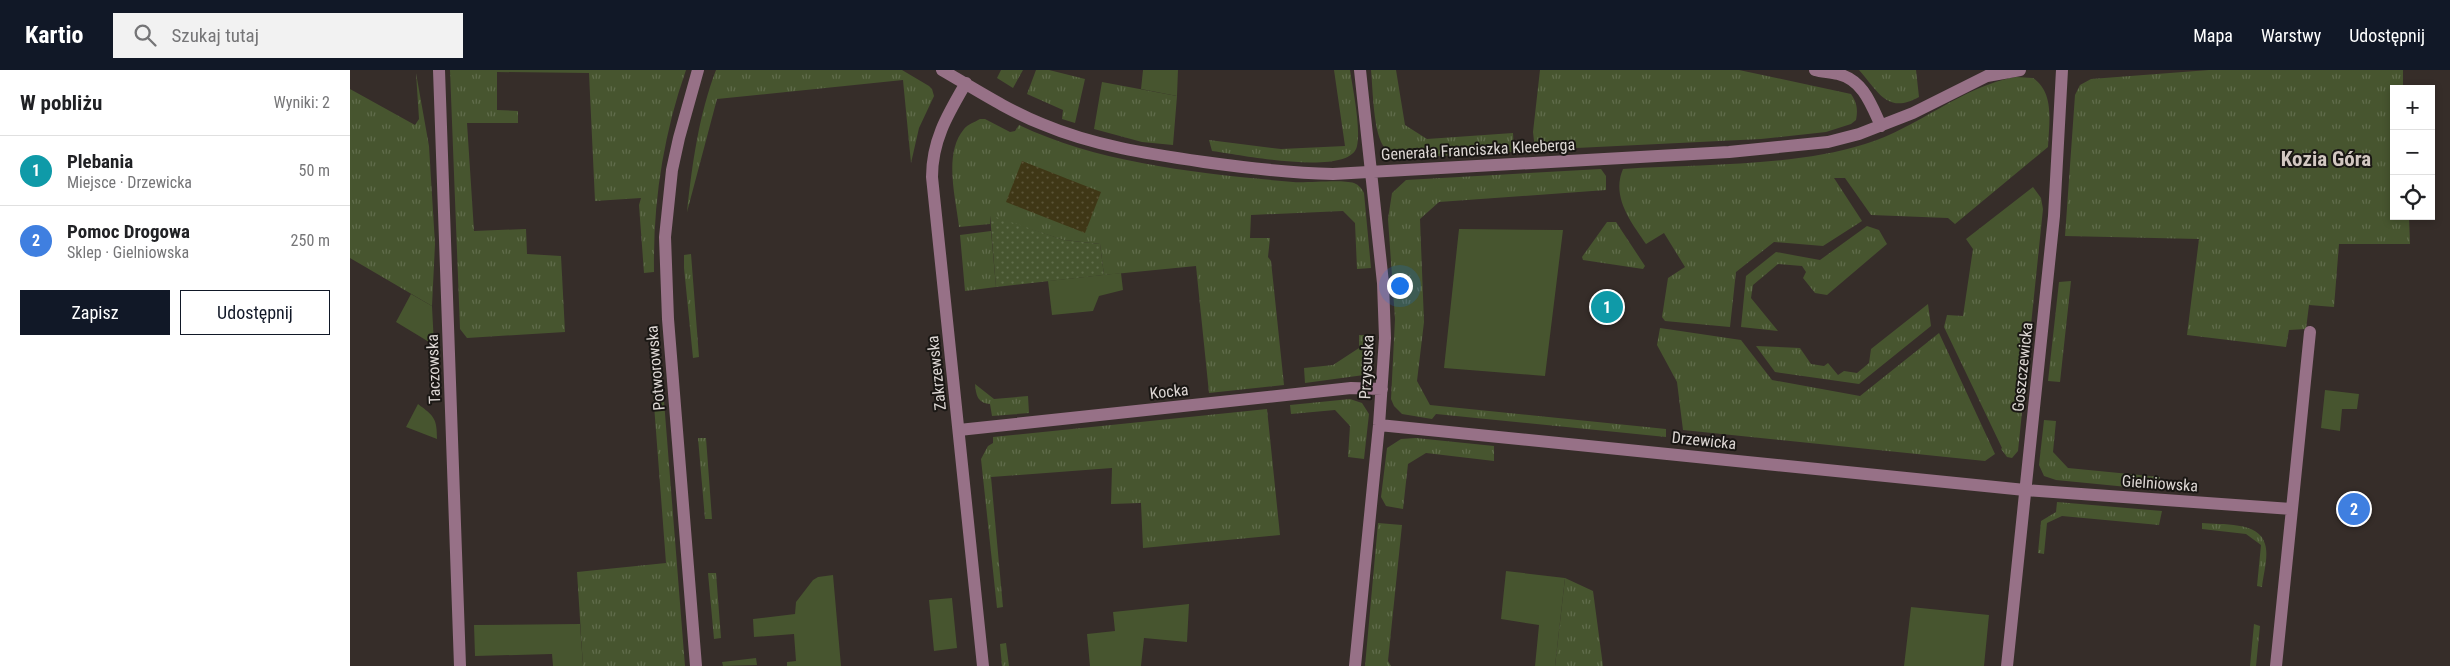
<!DOCTYPE html>
<html lang="pl">
<head>
<meta charset="utf-8">
<style>
	body { margin:0; font-family:"Roboto Condensed",sans-serif; background:#f2f2f2; color:#202124 }
	.controls { position:absolute; right:15px; top:15px; display:grid; overflow:hidden; border-radius:0px; box-shadow:0 2px 8px #0003 }
	.controls button { width:45px; height:45px; display:grid; place-items:center; padding:0; border:0; border-bottom:1px solid #e0e0e0; background:#fff; color:#202124; font:25px sans-serif }
	.you { position:absolute; left:1049px; top:215px; width:18px; height:18px; margin:-12px; border:4px solid #fff; border-radius:50%; background:#1a73e8; box-shadow:0 0 0 8px #1a73e833 }
	.badge { display:grid; place-items:center; width:32px; height:32px; border-radius:50%; background:#111827; color:#fff; font-size:16px; font-weight:700 }
	.pin { position:absolute; translate:-50% -50%; border:2px solid #fff; box-shadow:0 1px 5px #0006 }
	.list { margin:0; padding:0; list-style:none }
	h2 { display:flex; justify-content:space-between; align-items:center; height:65px; margin:0; padding:0 20px; font-size:21px }
	h2 small { font-size:16px; font-weight:400; color:#757577 }
	.list li { display:grid; grid-template-columns:32px 1fr auto; gap:15px; align-items:center; box-sizing:border-box; height:70px; padding:0 20px; border-top:1px solid #e0e0e0 }
	.list b { display:block; font-size:19px; white-space:nowrap }
	.list p { margin:0; font-size:16px; white-space:nowrap; color:#757577 }
	.list em { font-size:16px; font-style:normal; color:#757577 }
	.actions { display:flex; gap:10px; padding:15px 20px }
	.actions a { flex:1; padding:11px 0; border:1px solid #111827; border-radius:0px; text-align:center; font-size:18px; color:#111827 }
	.actions .main { background:#111827; color:#fff }
	.icon { flex:none; width:28px; height:28px; fill:none; stroke:currentColor; stroke-width:2; stroke-linecap:round; stroke-linejoin:round }
	.map { position:relative; flex:none; width:2100px; height:596px; overflow:hidden }
	header { display:flex; align-items:center; gap:30px; box-sizing:border-box; height:70px; padding:0 25px; background:#111827; color:#fff }
	header strong { font-size:24px }
	nav { display:flex; gap:28px; margin-inline-start:auto; font-size:18px }
	.search { width:350px; height:45px; background:#f2f2f2; display:flex; align-items:center; gap:12px; box-sizing:border-box; padding:0 18px; border-radius:0px; color:#757577; font-size:19px }
	main { display:flex }
	aside { flex:1; background:#fff }
	.map>svg:first-child { display:block }
	.grass { fill:url(#grass-tufts) }
	.sand { fill:url(#sand-dots) }
	.park { fill:url(#park-dots) }
	.garden { fill:#47552f }
	.lines { fill:none; stroke-linecap:round; stroke-linejoin:round }
	.minor { stroke:#977187; stroke-width:12 }
	.labels { text-anchor:middle; stroke-width:4; stroke-linejoin:round; paint-order:stroke }
	.street-label { font-size:16px; fill:#ddd7d4; stroke:#1a1714 }
	.district-label { font-size:21px; font-weight:bold; fill:#d3c8c2; stroke:#1a1714 }
</style>
</head>
<body>
<header>
<strong>Kartio</strong>
<div class="search"><svg class="icon" aria-label="search" viewBox="0 0 24 24"><circle cx="10" cy="10" r="6"/><path d="M15 15l6 6"/></svg>Szukaj tutaj</div>
<nav><a>Mapa</a><a>Warstwy</a><a>Udostępnij</a></nav>
</header>
<main>
<aside>
<h2>W pobliżu<small>Wyniki: 2</small></h2>
<ul class="list">
<li><span class="badge" style="background:#0f9aa8">1</span><div><b>Plebania</b><p>Miejsce · Drzewicka</p></div><em>50 m</em></li>
<li><span class="badge" style="background:#3f7fe0">2</span><div><b>Pomoc Drogowa</b><p>Sklep · Gielniowska</p></div><em>250 m</em></li>
</ul>
<div class="actions"><a class="main">Zapisz</a><a>Udostępnij</a></div>
</aside>
<div class="map">
<svg width="2100" height="596" viewBox="0 0 2100 596">
	<defs>
		<pattern id="grass-tufts" width="24" height="20" patternUnits="userSpaceOnUse" patternTransform="scale(1.25)"><rect width="24" height="20" fill="#47552f"/><path d="M3 7l-1-3M5 7V3M7 7l1-3M15 17l-1-3M17 17v-4M19 17l1-3" fill="none" stroke="#616d4c"/></pattern>
		<pattern id="sand-dots" width="8" height="8" patternUnits="userSpaceOnUse" patternTransform="scale(1.25)"><rect width="8" height="8" fill="#3f3716"/><path d="M2 2h.1M6 6h.1" fill="none" stroke="#5a5337" stroke-width="1.8" stroke-linecap="round"/></pattern>
		<pattern id="park-dots" width="8" height="8" patternUnits="userSpaceOnUse" patternTransform="scale(1.25)"><rect width="8" height="8" fill="#47552f"/><path d="M2 2h.1M6 6h.1" fill="none" stroke="#616d4c" stroke-width="1.8" stroke-linecap="round"/></pattern>
	</defs>
	<rect width="100%" height="100%" fill="#362d29"/>
	<path class="grass" d="M 100,0 L 336,0 C 313,66 303,133 304,202 L 294,203 L 289,135 L 291,128 L 245,131 L 239,3 L 147,2 L 147,40 L 168,41 L 168,53 L 117,53 L 124,161 L 176,159 L 177,184 L 211,186 L 215,262 L 117,268 L 110,259 Z
		M 366,0 L 552,0 L 579,16 L 582,19 L 584,26 L 569,58 L 561,93 L 553,10 L 367,29 L 337,142 C 342,95 349,44 366,0 Z
		M 651,0 L 673,0 L 663,18 L 647,8 Z
		M 686,0 L 699,0 L 735,9 L 725,53 L 712,49 L 713,40 L 677,24 Z
		M 984,0 L 1000,0 C 1003,20 1011,58 1007,76 C 1001,108 886,84 862,81 L 859,70 L 931,79 L 995,76 Z
		M 1021,0 L 1046,0 L 1055,55 L 1077,69 L 1163,63 L 1164,82 L 1057,88 C 1049,87 1041,85 1035,78 C 1023,65 1023,19 1021,0 Z
		M 1190,0 L 1389,0 L 1501,24 C 1507,33 1508,39 1506,50 L 1501,54 L 1476,62 L 1411,69 L 1185,80 L 1183,62 Z
		M 1509,0 L 1566,0 L 1569,27 C 1537,45 1528,21 1509,0 Z
		M 1859,0 L 2053,0 L 2053,19 L 2044,19 L 2044,146 L 2059,146 L 2060,174 L 1989,174 L 1984,237 L 1959,235 L 1956,259 L 1939,260 L 1936,277 L 1837,265 L 1849,169 L 1715,166 L 1725,25 L 1730,15 L 1741,9 Z
		M 66,3 L 79,76 L 85,174 L 82,236 L 0,188 L 0,19 L 65,55 L 69,49 Z
		M 1666,7 L 1683,8 C 1705,23 1699,53 1698,77 L 1605,154 L 1598,148 L 1521,145 L 1495,108 L 1484,108 L 1512,151 L 1473,176 L 1424,172 L 1386,202 L 1380,257 L 1315,251 L 1312,247 L 1318,208 L 1335,197 L 1314,163 L 1296,174 C 1281,152 1261,127 1273,99 C 1350,94 1442,97 1515,74 C 1568,58 1612,16 1666,7 Z
		M 752,12 L 827,26 L 823,75 L 792,72 L 744,59 Z
		M 630,49 L 635,49 L 660,62 L 665,61 L 669,55 C 750,94 854,104 943,112 C 959,113 992,109 1004,113 C 1009,115 1012,119 1014,123 L 1021,198 L 1007,199 L 1005,153 L 993,141 L 901,145 L 900,168 L 920,168 L 918,187 L 921,191 L 934,315 L 859,323 L 846,196 L 754,205 L 750,174 L 714,170 L 640,146 L 640,154 L 609,157 C 606,128 593,84 614,59 C 618,54 625,52 630,49 Z
		M 1251,99 L 1256,106 L 1256,120 L 1089,132 L 1070,149 L 1074,252 L 1067,311 L 1080,335 L 1316,359 L 1316,367 L 1086,344 L 1082,349 L 1052,344 L 1044,336 L 1041,329 L 1045,249 L 1038,149 L 1042,123 L 1056,110 Z
		M 1683,117 L 1691,128 L 1693,139 L 1668,381 L 1662,388 L 1657,387 L 1651,379 L 1652,378 L 1594,257 L 1597,245 L 1613,246 L 1623,179 L 1616,169 Z
		M 1257,152 L 1266,152 L 1295,196 L 1293,199 L 1233,190 L 1232,187 Z
		M 1517,156 L 1529,160 L 1537,174 L 1477,225 L 1465,223 L 1453,208 L 1456,202 L 1452,196 L 1428,194 L 1403,215 L 1401,228 L 1428,261 L 1391,257 L 1396,206 L 1426,182 L 1470,190 Z
		M 641,161 L 646,217 L 615,221 L 610,165 Z
		M 341,184 L 349,287 L 343,288 L 334,198 L 334,185 Z
		M 1721,211 L 1710,312 L 1698,311 L 1709,212 Z
		M 1578,234 L 1581,256 L 1509,314 L 1425,302 L 1406,276 L 1450,278 L 1461,294 L 1474,296 L 1478,293 L 1488,305 L 1494,301 L 1507,303 L 1519,293 L 1521,279 Z
		M 1310,258 L 1391,270 L 1422,310 L 1510,326 L 1589,263 L 1645,384 L 1635,391 L 1333,360 L 1327,312 L 1307,275 Z
		M 1009,265 L 1025,265 L 1023,293 L 1014,305 L 955,313 L 954,298 L 983,295 L 1009,278 Z
		M 309,268 L 335,596 L 233,596 L 227,502 L 316,493 L 299,269 Z
		M 625,314 L 644,329 L 678,326 L 679,343 L 642,346 L 640,334 C 627,333 626,324 625,314 Z
		M 1000,329 L 1012,333 L 1019,344 L 1014,389 L 998,387 L 1000,356 L 985,340 L 941,344 L 940,335 Z
		M 917,339 L 930,465 L 793,478 L 791,433 L 761,434 L 762,398 L 641,407 L 653,537 L 647,538 L 631,389 L 638,376 L 643,373 L 643,367 Z
		M 1694,350 L 1706,351 L 1703,382 L 1718,398 L 1810,407 L 1808,420 L 1706,410 L 1694,406 L 1689,395 Z
		M 348,368 L 356,368 L 362,449 L 355,449 Z
		M 1066,368 L 1144,376 L 1144,391 L 1076,383 L 1058,394 L 1053,439 L 1036,436 L 1031,427 L 1037,378 L 1051,369 Z
		M 1707,432 L 1812,441 L 1809,455 L 1712,446 L 1697,453 L 1694,484 L 1688,483 L 1691,451 L 1706,442 Z
		M 1028,453 L 1052,455 L 1038,591 L 1041,596 L 1015,596 Z
		M 1852,453 C 1871,455 1909,451 1915,474 C 1919,486 1913,505 1912,517 L 1907,516 L 1911,475 L 1896,464 L 1852,459 Z
		M 358,503 L 366,503 L 371,568 L 364,569 Z
		M 1215,508 L 1243,521 L 1253,596 L 1205,596 Z
		M 1904,554 L 1910,556 L 1906,596 L 1900,596 Z
		M 656,573 L 659,596 L 652,596 L 650,574 Z"/>
	<path class="sand" d="M 672,91 L 751,122 L 735,163 L 656,132 Z"/>
	<path class="park" d="M 640,145 L 714,170 L 750,174 L 754,205 L 646,217 Z"/>
	<path class="garden" d="M 793,0 L 828,0 L 827,26 L 791,19 Z
		M 1109,159 L 1213,160 L 1195,306 L 1094,298 Z
		M 771,203 L 773,220 L 749,226 L 743,241 L 702,245 L 698,211 Z
		M 61,224 L 82,236 L 84,275 L 46,252 Z
		M 1975,320 L 2009,324 L 2007,339 L 1992,339 L 1990,361 L 1971,358 Z
		M 68,334 C 84,346 87,348 87,369 L 56,357 Z
		M 1156,501 L 1215,508 L 1205,596 L 1185,596 L 1189,555 L 1151,549 Z
		M 483,505 L 491,596 L 437,596 L 437,592 L 446,591 L 444,564 L 404,567 L 403,549 L 445,544 L 446,532 L 463,510 L 468,507 Z
		M 602,528 L 607,578 L 584,581 L 579,530 Z
		M 839,534 L 837,572 L 794,568 L 791,596 L 740,596 L 737,564 L 765,561 L 763,542 Z
		M 1561,537 L 1639,545 L 1634,596 L 1554,596 Z
		M 230,554 L 233,596 L 203,596 L 202,584 L 125,586 L 124,555 Z
		M 406,588 L 407,595 L 373,596 L 372,592 Z"/>
	<g class="lines">
		<path class="minor" d="M 89,0 L 110,596
			M 592,0 C 625,19 657,40 692,54 C 744,76 799,84 854,92 C 897,98 940,103 983,104 L 1379,82 L 1478,72 L 1509,64 L 1563,43 L 1637,6 L 1670,0
			M 1465,0 C 1472,2 1480,2 1488,4 C 1513,10 1521,34 1531,56
			M 616,13 C 598,44 582,70 582,107 L 633,596
			M 1029,355 L 1675,420 L 1942,439
			M 609,360 L 1001,318 L 1032,319
			M 346,596 L 318,249 L 315,167 L 322,100 L 329,68 L 348,0
			M 1005,596 L 1029,355 L 1035,268 L 1033,213 L 1010,0
			M 1657,596 L 1704,146 L 1712,0
			M 1926,596 L 1960,262"/>
	</g>
	<g class="labels">
		<g class="street-label">
			<text transform="translate(1128 79) rotate(-3)" y="6">Generała Franciszka Kleeberga</text>
			<text transform="translate(1016 297) rotate(-87)" y="6">Przysuska</text>
			<text transform="translate(1672 297) rotate(-84)" y="6">Goszczewicka</text>
			<text transform="translate(305 298) rotate(-95)" y="6">Potworowska</text>
			<text transform="translate(83 299) rotate(-92)" y="6">Taczowska</text>
			<text transform="translate(586 303) rotate(-96)" y="6">Zakrzewska</text>
			<text transform="translate(819 321) rotate(-6)" y="6">Kocka</text>
			<text transform="translate(1354 370) rotate(6)" y="6">Drzewicka</text>
			<text transform="translate(1810 413) rotate(4)" y="6">Gielniowska</text>
		</g>
		<g class="district-label">
			<text x="1976" y="96">Kozia Góra</text>
		</g>
	</g>
</svg>
<div class="controls">
<button>+</button>
<button>−</button>
<button><svg class="icon" aria-label="locate" viewBox="0 0 24 24"><circle cx="12" cy="12" r="6"/><path d="M12 2v4M12 18v4M2 12h4M18 12h4"/></svg></button>
</div>
<div class="you"></div>
<div class="pin badge" style="left:1257px;top:237px;background:#0f9aa8">1</div>
<div class="pin badge" style="left:2004px;top:439px;background:#3f7fe0">2</div>
</div>
</main>
</body>
</html>
